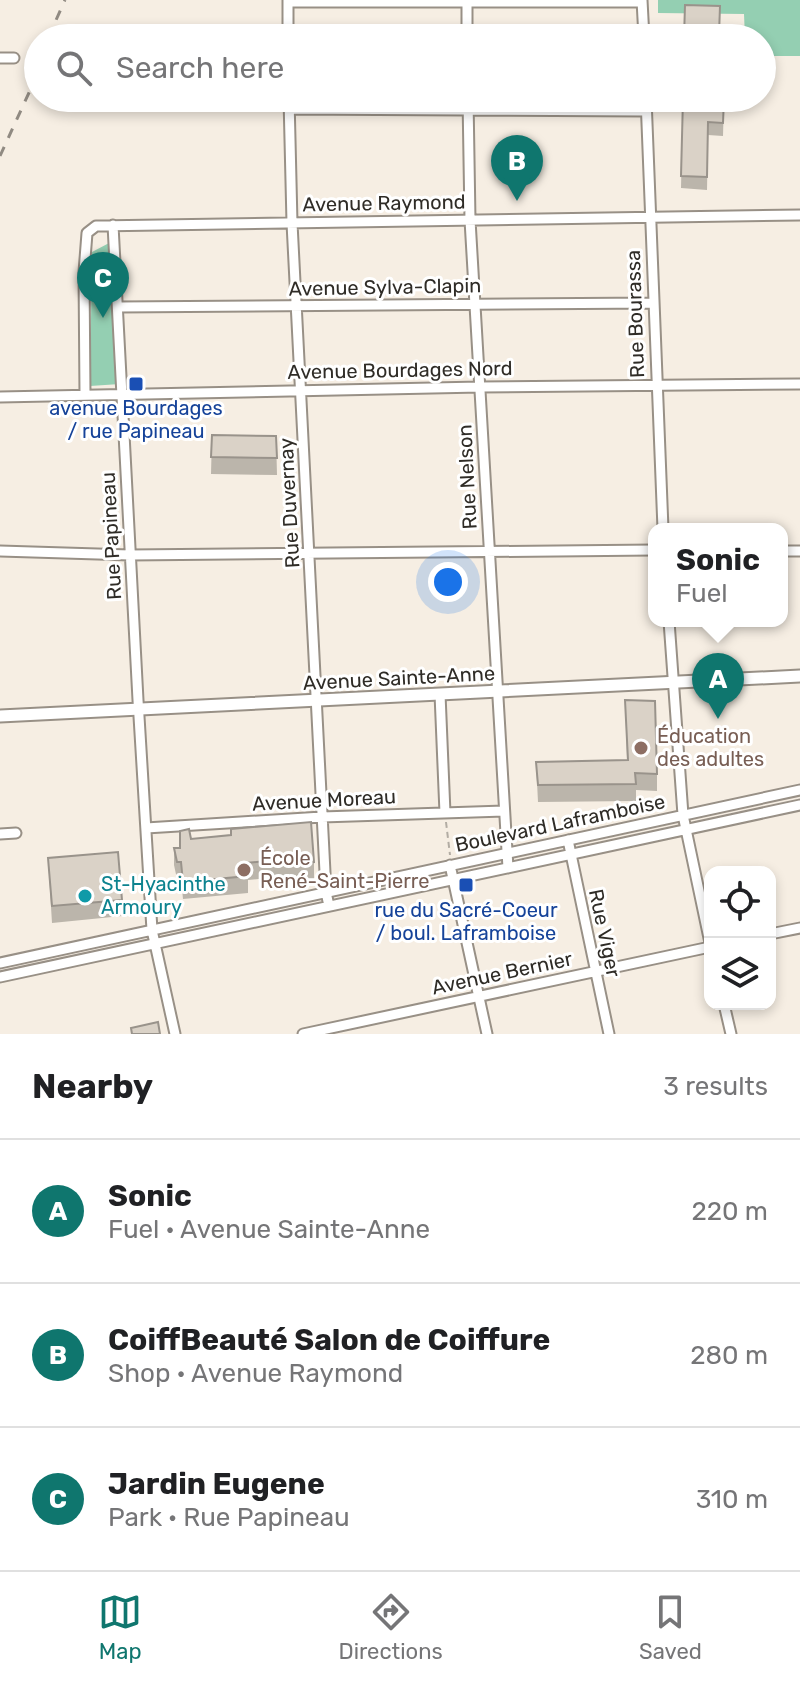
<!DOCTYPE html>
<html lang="en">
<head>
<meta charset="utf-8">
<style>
	body { margin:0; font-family:Rubik,sans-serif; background:#f6f6f6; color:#202124 }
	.controls { position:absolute; right:24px; bottom:24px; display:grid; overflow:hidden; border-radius:16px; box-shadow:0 4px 12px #0003 }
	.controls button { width:72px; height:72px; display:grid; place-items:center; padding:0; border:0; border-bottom:2px solid #e0e0e0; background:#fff; color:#202124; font:40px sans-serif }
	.you { position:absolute; left:448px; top:582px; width:28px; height:28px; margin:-20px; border:6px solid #fff; border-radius:50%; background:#1a73e8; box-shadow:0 0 0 12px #1a73e833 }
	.badge { display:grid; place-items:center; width:52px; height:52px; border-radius:50%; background:#0f766e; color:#fff; font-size:26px; font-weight:700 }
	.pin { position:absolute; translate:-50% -66px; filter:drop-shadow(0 2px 4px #0008) }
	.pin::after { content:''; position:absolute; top:42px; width:28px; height:24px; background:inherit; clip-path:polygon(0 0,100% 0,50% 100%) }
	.popup { position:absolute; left:648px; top:523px; width:140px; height:104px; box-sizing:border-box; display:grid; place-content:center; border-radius:16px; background:#fff; filter:drop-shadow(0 2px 6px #0005); font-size:26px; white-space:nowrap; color:#757577 }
	.popup b { font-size:30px; color:#202124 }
	.popup::after { content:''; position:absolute; left:50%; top:100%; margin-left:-16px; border:16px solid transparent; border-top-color:#fff }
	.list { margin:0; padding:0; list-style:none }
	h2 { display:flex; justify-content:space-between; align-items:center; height:104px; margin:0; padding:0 32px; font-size:34px }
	h2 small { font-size:26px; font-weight:400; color:#757577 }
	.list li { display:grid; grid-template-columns:52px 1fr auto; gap:24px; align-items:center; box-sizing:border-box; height:144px; padding:0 32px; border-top:2px solid #e0e0e0 }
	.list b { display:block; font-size:30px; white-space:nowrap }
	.list p { margin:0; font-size:26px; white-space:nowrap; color:#757577 }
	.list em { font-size:26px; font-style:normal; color:#757577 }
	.icon { flex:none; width:44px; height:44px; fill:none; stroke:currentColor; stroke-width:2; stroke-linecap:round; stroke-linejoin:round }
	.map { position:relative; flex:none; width:800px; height:1034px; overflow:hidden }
	.search { position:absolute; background:#fff; box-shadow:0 4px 12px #0003; left:24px; right:24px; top:24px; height:88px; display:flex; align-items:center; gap:20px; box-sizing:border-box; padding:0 28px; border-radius:44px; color:#757577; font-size:30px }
	.sheet { height:536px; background:#fff }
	nav { display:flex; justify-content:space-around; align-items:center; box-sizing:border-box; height:112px; border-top:2px solid #e0e0e0; background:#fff; font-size:22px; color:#757577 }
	nav a { display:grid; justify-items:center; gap:4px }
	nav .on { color:#0f766e }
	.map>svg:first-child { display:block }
	.green { fill:#94cfb2 }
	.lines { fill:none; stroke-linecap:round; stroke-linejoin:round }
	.minor-casing { stroke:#989086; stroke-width:13 }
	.major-casing { stroke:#989086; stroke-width:15 }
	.path { stroke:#b2aca3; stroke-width:2; stroke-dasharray:6 4; stroke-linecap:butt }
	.minor { stroke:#fff; stroke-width:9 }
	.major { stroke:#fff; stroke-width:11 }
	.rail { stroke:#908a82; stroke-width:3; stroke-dasharray:10 10; stroke-linecap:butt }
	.wall { fill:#bbb5ab }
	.building { fill:#dad2c7; stroke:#99938b; stroke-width:2 }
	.transit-dot { fill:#1a4fb4; stroke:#fff; stroke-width:3 }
	.education-dot { fill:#8d6e63; stroke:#fff; stroke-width:3 }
	.culture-dot { fill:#0f9aa8; stroke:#fff; stroke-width:3 }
	.labels { text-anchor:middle; stroke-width:6; stroke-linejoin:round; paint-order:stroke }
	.street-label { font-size:20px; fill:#2f2c27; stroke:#fff }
	.transit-label { font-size:20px; fill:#164399; stroke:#fff }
	.education-label { font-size:20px; fill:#785e54; stroke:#fff; text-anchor:start }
	.culture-label { font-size:20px; fill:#0d838f; stroke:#fff; text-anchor:start }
</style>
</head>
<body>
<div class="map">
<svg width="800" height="1034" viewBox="0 0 800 1034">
	<rect width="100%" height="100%" fill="#f6eee3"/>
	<path class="green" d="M 658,0 L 800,0 L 800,56 L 762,56 L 762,38 L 745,38 L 744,14 L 658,13 Z
		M 111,242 L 120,384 L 90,386 L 92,252 Z"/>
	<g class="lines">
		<defs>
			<path id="minor" d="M 288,0 L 288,38
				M 467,0 L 467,38
				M 642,0 L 644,38
				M 288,2 L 642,2
				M 0,58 L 14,58
				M 289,98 L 292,223 L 326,892 L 329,906
				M 468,98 L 470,220 L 508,868
				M 646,98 L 663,529
				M 289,109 L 646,111
				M 113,225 L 138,700 L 152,930 L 175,1034
				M 119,307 L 653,303
				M 85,395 L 84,272 L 87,233 L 96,226 L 800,215
				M 0,397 L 480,387 L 800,384
				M 0,551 L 130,555 L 654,550
				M 782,551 L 800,551
				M 669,621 L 683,815 L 710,943
				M 440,694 L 445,813
				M 146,828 L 322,817 L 504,811
				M 0,834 L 16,833
				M 568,840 L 609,1034
				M 450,865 L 487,1034
				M 770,934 L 800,928
				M 0,963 L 800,790
				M 0,977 L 800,805
				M 724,1004 L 731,1034
				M 303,1034 L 710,947"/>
			<path id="major" d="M 0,716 L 800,676"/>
		</defs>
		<use href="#minor" class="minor-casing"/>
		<use href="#major" class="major-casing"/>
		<path class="path" d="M 446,822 L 450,855"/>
		<use href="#minor" class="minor"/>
		<use href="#major" class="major"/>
		<path class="rail" d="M 48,38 L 65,0
			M 0,156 L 38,73"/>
	</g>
	<path class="wall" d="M 720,6 L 720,38 L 684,38 Z
		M 683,98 L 724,98 L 723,136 L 708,135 L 707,190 L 681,188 Z
		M 212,435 L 276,436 L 277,475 L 211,474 Z
		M 625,700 L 657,774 L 657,791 L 636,790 L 636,801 L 538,802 L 536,762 L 627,760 Z
		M 231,835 L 314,862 L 314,879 L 296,881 L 296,875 L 248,880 L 248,893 L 183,899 L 181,879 L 177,879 L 174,865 L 174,848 L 180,848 L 191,839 Z
		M 48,858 L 122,900 L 122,916 L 52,923 Z"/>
	<path class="building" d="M 685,5 L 720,6 L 719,35 L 711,34 L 711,38 L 684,38 Z
		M 683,98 L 724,98 L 723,123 L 708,122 L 707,177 L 681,176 Z
		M 212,435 L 276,436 L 277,458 L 211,457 Z
		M 625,700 L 655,701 L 657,774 L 635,773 L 636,784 L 538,785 L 536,762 L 628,760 Z
		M 311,822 L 314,862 L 296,864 L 296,858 L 246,863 L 248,876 L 183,882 L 181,862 L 177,862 L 174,848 L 180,848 L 180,831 L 189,829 L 191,839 L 231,835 L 231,829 Z
		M 118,852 L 122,900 L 52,906 L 48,858 Z
		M 158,1022 L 160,1034 L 132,1034 L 131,1028 Z"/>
	<g class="transit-dot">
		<rect x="128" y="376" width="16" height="16" rx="4"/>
		<rect x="458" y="877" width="16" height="16" rx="4"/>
	</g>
	<g class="education-dot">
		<circle cx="641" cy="748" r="8"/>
		<circle cx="244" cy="870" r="8"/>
	</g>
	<circle class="culture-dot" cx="85" cy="896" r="8"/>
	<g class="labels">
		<g class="street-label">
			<text transform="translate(384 203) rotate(-1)" y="7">Avenue Raymond</text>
			<text transform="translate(385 287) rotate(-1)" y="7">Avenue Sylva-Clapin</text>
			<text transform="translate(635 314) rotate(-92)" y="7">Rue Bourassa</text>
			<text transform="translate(400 370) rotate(-1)" y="7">Avenue Bourdages Nord</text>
			<text transform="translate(467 477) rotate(-93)" y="7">Rue Nelson</text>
			<text transform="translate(289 503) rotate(-93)" y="7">Rue Duvernay</text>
			<text transform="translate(111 536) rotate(-93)" y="7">Rue Papineau</text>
			<text transform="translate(399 678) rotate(-3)" y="7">Avenue Sainte-Anne</text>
			<text transform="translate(324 800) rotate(-3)" y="7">Avenue Moreau</text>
			<text transform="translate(560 823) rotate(-12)" y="7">Boulevard Laframboise</text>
			<text transform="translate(605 933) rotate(78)" y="7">Rue Viger</text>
			<text transform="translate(502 973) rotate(-12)" y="7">Avenue Bernier</text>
		</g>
		<g class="transit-label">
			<text x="136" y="415">avenue Bourdages<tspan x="136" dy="23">/ rue Papineau</tspan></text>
			<text x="466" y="917">rue du Sacré-Coeur<tspan x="466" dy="23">/ boul. Laframboise</tspan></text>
		</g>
		<g class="education-label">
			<text x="657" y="743">Éducation<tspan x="657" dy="23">des adultes</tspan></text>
			<text x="260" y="865">École<tspan x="260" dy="23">René-Saint-Pierre</tspan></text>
		</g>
		<g class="culture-label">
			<text x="101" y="891">St-Hyacinthe<tspan x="101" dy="23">Armoury</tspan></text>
		</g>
	</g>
</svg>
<div class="controls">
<button><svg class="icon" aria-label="locate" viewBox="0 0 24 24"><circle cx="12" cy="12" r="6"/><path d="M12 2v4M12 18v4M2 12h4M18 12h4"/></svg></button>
<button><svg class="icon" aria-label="layers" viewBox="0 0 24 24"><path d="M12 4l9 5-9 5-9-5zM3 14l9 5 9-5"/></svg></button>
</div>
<div class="you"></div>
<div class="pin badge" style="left:718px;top:719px">A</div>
<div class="popup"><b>Sonic</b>Fuel</div>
<div class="pin badge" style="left:517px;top:201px">B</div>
<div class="pin badge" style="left:103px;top:318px">C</div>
<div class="search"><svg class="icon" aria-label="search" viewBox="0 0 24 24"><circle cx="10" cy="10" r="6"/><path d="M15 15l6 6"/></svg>Search here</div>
</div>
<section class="sheet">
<h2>Nearby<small>3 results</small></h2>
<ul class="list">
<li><span class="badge">A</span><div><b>Sonic</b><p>Fuel · Avenue Sainte-Anne</p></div><em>220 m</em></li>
<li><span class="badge">B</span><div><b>CoiffBeauté Salon de Coiffure</b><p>Shop · Avenue Raymond</p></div><em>280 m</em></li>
<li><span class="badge">C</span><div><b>Jardin Eugene</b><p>Park · Rue Papineau</p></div><em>310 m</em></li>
</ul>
</section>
<nav>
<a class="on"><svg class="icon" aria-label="map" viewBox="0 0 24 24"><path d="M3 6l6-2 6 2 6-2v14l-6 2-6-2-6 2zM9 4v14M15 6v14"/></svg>Map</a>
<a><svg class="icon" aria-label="directions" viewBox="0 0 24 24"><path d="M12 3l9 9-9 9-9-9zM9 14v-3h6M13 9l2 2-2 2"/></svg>Directions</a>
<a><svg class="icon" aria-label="saved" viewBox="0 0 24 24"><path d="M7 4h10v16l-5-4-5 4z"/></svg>Saved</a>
</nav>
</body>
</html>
